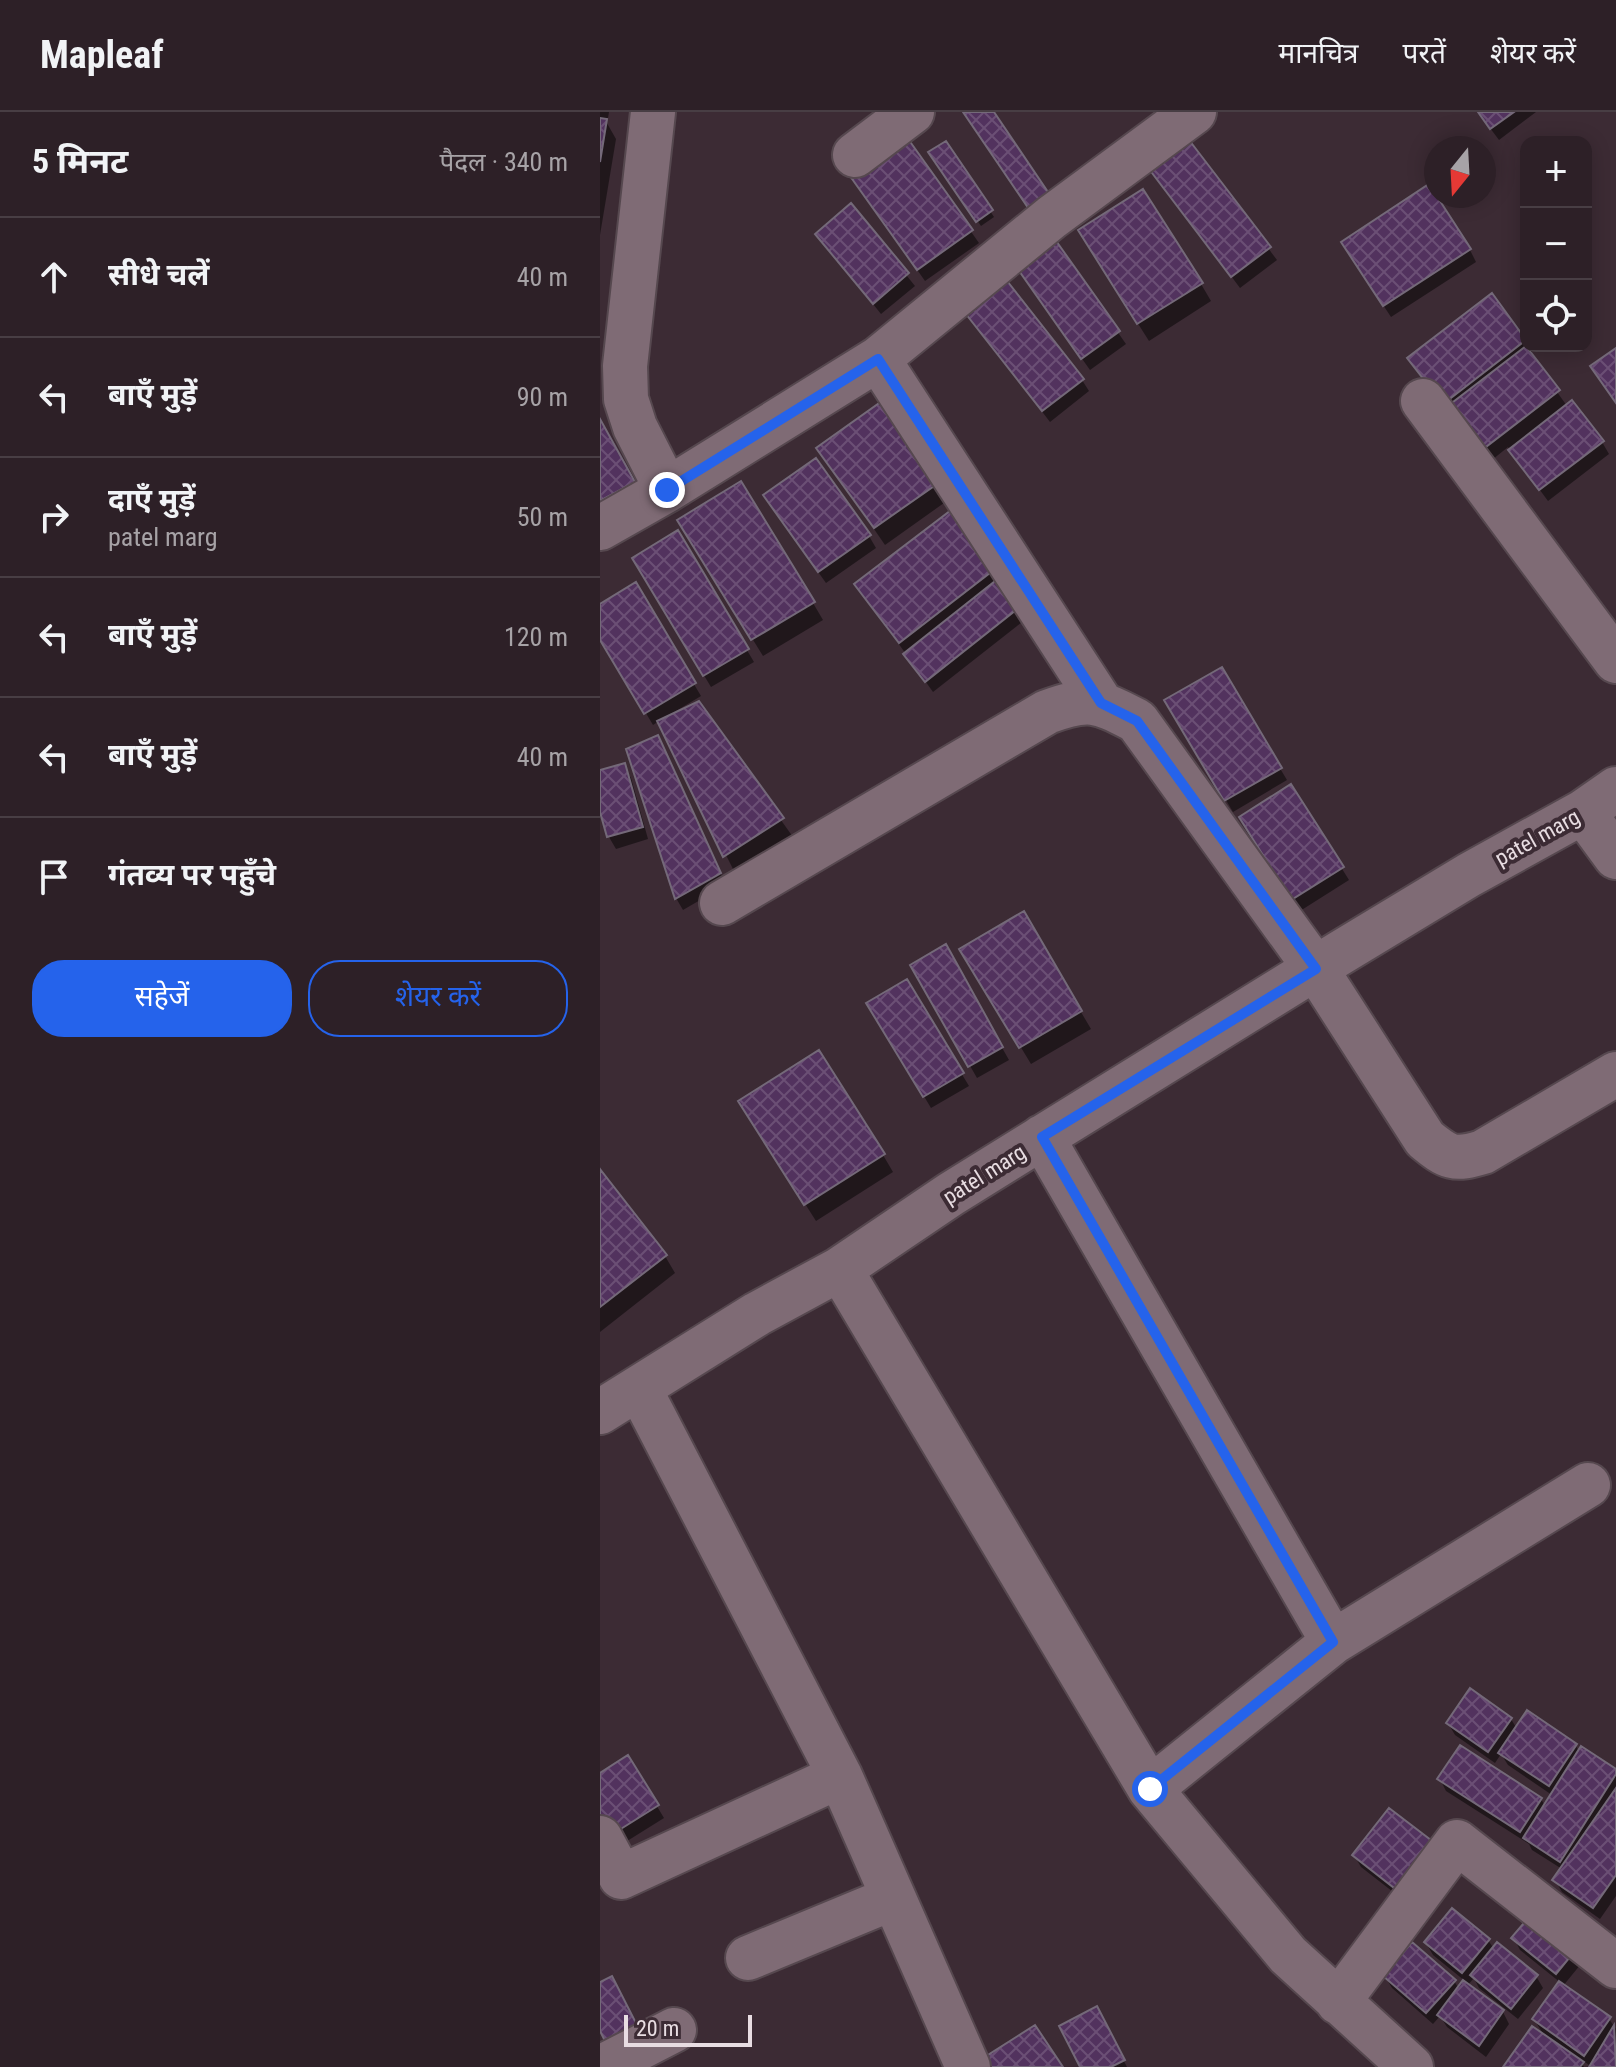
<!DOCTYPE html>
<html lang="hi">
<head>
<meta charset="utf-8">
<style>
	body { margin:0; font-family:"Roboto Condensed","Noto Sans Devanagari",sans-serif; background:#35282f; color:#f1f3f6 }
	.controls { position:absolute; right:24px; top:24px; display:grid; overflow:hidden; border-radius:16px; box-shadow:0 4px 20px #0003 }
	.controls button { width:72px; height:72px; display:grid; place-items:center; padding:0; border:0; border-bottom:2px solid #483e44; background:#2d2027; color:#f1f3f6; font:40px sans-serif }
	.compass { position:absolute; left:824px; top:24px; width:72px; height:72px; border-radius:50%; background:#2d2027; box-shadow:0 4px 20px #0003; rotate:198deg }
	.scale { position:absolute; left:24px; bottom:20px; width:128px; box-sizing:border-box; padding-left:8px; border:4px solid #e8dde2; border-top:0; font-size:22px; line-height:28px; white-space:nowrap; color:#e8dde2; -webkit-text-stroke:6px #3c2b34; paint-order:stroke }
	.stop { position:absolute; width:24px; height:24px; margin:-18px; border:6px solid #2563eb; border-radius:50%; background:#fff }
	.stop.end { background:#2563eb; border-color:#fff; box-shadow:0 2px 8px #0008 }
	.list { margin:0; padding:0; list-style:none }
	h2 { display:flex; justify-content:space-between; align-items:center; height:104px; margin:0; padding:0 32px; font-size:34px }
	h2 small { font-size:26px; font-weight:400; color:#a7a3a7 }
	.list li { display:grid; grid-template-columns:52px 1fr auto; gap:24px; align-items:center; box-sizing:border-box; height:120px; padding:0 32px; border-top:2px solid #483e44 }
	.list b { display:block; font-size:30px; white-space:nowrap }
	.list p { margin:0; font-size:26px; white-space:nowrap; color:#a7a3a7 }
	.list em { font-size:26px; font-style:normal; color:#a7a3a7 }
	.actions { display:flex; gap:16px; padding:24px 32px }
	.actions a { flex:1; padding:18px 0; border:2px solid #2563eb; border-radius:32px; text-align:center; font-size:28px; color:#2563eb }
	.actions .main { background:#2563eb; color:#fff }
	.icon { flex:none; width:44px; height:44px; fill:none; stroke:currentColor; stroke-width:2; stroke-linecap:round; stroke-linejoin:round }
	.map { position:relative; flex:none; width:1016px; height:1955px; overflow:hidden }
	header { display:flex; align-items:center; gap:48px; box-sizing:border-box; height:112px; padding:0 40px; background:#2d2027; border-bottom:2px solid #483e44 }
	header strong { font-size:38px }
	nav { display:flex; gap:44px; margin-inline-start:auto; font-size:28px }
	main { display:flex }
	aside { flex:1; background:#2d2027 }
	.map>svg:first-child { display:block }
	.shadow { fill:#0007 }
	.building { fill:url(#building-cross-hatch); stroke:#746979; stroke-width:2 }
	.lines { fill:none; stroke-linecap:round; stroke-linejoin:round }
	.minor-casing { stroke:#56484f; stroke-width:48 }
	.minor { stroke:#7f6b75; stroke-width:44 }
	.route { stroke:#2563eb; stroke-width:10 }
	.labels { text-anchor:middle; stroke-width:8; stroke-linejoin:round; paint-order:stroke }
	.street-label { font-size:22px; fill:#e8dde2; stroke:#3c2b34 }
</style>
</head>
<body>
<header>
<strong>Mapleaf</strong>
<nav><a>मानचित्र</a><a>परतें</a><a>शेयर करें</a></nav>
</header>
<main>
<aside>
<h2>5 मिनट<small>पैदल · 340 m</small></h2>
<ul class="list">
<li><svg class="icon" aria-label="ahead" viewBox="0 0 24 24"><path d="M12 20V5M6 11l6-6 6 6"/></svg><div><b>सीधे चलें</b></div><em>40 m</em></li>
<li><svg class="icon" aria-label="left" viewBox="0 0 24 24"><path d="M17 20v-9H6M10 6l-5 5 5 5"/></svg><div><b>बाएँ मुड़ें</b></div><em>90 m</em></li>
<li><svg class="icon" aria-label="right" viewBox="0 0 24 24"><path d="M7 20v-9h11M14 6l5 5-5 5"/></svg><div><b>दाएँ मुड़ें</b><p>patel marg</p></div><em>50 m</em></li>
<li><svg class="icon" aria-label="left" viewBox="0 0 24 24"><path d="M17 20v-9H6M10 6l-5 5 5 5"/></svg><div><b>बाएँ मुड़ें</b></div><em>120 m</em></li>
<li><svg class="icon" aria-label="left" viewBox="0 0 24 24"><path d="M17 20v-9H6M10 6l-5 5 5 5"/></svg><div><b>बाएँ मुड़ें</b></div><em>40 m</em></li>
<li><svg class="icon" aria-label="arrive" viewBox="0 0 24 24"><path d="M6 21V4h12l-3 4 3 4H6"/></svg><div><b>गंतव्य पर पहुँचे</b></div></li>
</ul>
<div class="actions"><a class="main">सहेजें</a><a>शेयर करें</a></div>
</aside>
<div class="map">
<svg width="1016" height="1955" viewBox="0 0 1016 1955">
	<defs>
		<pattern id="building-cross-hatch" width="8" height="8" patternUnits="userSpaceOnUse" patternTransform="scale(2)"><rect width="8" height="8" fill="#52325e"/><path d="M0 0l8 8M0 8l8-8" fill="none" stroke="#6b4f75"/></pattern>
	</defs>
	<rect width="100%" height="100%" fill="#3c2b34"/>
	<path class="shadow" d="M 0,0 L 9,0 L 8,6 L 4,6 L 16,27 L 0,123 Z
		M 878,0 L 936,0 L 899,28 Z
		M 306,27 L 379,131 L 325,169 L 252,65 Z
		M 586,27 L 677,148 L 640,176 L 549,54 Z
		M 345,31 L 394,105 L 381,114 L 334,46 Z
		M 251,94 L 315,174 L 281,202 L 217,122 Z
		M 453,128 L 526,232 L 490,258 L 424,165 Z
		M 490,136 L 601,172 L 611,189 L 549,229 Z
		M 870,138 L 876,150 L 791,205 L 750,143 Z
		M 891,184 L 926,228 L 926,234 L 929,234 L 932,240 L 930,242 L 967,294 L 1002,330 L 1009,342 L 948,389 L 908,335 L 887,352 L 810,247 Z
		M 365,198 L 482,268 L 489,279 L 450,310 Z
		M 0,311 L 43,388 L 0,412 Z
		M 219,337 L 358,381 L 285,433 Z
		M 172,395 L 269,424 L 276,436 L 226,471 Z
		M 349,402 L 426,507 L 333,580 L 256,472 Z
		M 77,421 L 154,550 L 111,575 L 34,447 Z
		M 90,426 L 213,491 L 223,508 L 163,544 Z
		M 35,473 L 101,584 L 76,599 L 77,601 L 98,592 L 193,725 L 135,761 L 59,609 L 53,613 L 0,524 L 0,494 Z
		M 621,558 L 687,668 L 633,700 L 567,588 Z
		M 64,637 L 126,773 L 83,798 L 76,786 Z
		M 24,654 L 31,666 L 48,727 L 16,737 L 9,725 L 0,693 L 0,661 Z
		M 691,675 L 749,768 L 700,799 L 648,717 Z
		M 423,802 L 491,917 L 431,952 L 362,838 Z
		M 345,835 L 409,948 L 377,966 L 313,854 Z
		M 306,870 L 369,974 L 331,996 L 269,892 Z
		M 151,1007 L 283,1043 L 293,1060 L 216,1109 Z
		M 0,1060 L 65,1144 L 75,1161 L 0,1220 Z
		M 911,1607 L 917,1617 L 976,1634 L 979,1640 L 1016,1659 L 1016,1784 L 1000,1807 L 962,1780 L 955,1768 L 962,1757 L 932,1738 L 929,1732 L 846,1679 L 840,1667 L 941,1687 L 945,1694 L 952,1683 L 908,1653 L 901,1642 L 895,1651 L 855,1623 L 848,1611 Z
		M 28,1646 L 64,1706 L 16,1736 L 0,1663 Z
		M 790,1698 L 806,1790 L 761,1755 L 754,1743 Z
		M 914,1826 L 985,1847 L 963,1874 L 1009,1907 L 1016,1917 L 1016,1955 L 992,1955 L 979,1946 L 984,1955 L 906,1955 L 945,1925 L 934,1907 L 961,1871 L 920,1838 Z
		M 888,1828 L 894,1837 L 936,1864 L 943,1876 L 918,1907 L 879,1876 L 874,1866 L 867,1874 L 903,1900 L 909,1912 L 886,1945 L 847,1915 L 840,1904 L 833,1912 L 792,1876 L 785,1864 L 854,1869 L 859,1877 L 865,1869 L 833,1843 L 826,1831 Z
		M 503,1908 L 527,1955 L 482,1955 Z"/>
	<path class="building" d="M 363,0 L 394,0 L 454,89 L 433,103 Z
		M 878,0 L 914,0 L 890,17 Z
		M 0,6 L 7,7 L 0,50 Z
		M 306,24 L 373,118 L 317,158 L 250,64 Z
		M 586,24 L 671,135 L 631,165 L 546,53 Z
		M 346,29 L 393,98 L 376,110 L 328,40 Z
		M 829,72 L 871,137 L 783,194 L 741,130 Z
		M 543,77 L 603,171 L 537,212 L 478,118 Z
		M 251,91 L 309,161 L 273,192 L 215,122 Z
		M 454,126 L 520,219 L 481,247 L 415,153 Z
		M 404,165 L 484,267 L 442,299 L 362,197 Z
		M 892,181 L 926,228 L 843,292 L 807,246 Z
		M 926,234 L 960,278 L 878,341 L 844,297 Z
		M 1016,236 L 1016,291 L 990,254 Z
		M 292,282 L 350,363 L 274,416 L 216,336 Z
		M 972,288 L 1004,329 L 939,378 L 908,338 Z
		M 0,307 L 35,370 L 0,389 Z
		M 216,346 L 271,423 L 218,460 L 163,383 Z
		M 141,369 L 215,490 L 151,528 L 77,408 Z
		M 350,399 L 395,457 L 299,531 L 254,472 Z
		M 78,418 L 149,537 L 103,564 L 32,446 Z
		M 399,466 L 421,494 L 325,570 L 303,542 Z
		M 36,470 L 96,571 L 44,602 L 0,528 L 0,492 Z
		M 622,555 L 682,656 L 624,689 L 564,588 Z
		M 99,589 L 184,706 L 123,745 L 57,609 Z
		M 58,623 L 121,761 L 75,787 L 26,637 Z
		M 25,651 L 43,715 L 7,725 L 0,700 L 0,658 Z
		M 691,672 L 744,755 L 691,788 L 639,705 Z
		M 424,799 L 482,899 L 419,936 L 359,837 Z
		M 346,832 L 403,935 L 368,955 L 310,853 Z
		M 307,867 L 364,961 L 323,985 L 266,891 Z
		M 219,938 L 285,1042 L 204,1093 L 138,989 Z
		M 0,1057 L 67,1143 L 0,1195 Z
		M 870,1576 L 912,1606 L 888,1640 L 846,1611 Z
		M 927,1598 L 977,1632 L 949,1674 L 898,1641 Z
		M 860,1633 L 942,1686 L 920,1720 L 837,1667 Z
		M 981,1634 L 1016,1657 L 1016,1662 L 960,1750 L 923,1726 Z
		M 28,1643 L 59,1693 L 8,1725 L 0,1713 L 0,1661 Z
		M 1016,1676 L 1016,1763 L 993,1796 L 952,1768 Z
		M 789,1696 L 836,1732 L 798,1779 L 752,1743 Z
		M 852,1796 L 890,1827 L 862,1861 L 824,1830 Z
		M 935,1798 L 979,1834 L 956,1862 L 911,1826 Z
		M 812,1830 L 856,1868 L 826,1901 L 783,1864 Z
		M 897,1830 L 938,1863 L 911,1897 L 870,1863 Z
		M 12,1864 L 39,1917 L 7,1933 L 0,1919 L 0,1870 Z
		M 863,1868 L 904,1898 L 879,1934 L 837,1903 Z
		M 959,1869 L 1011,1905 L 984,1944 L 932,1907 Z
		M 497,1894 L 525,1948 L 511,1955 L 480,1955 L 459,1914 Z
		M 435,1913 L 463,1955 L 369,1955 Z
		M 1014,1913 L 1016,1955 L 989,1955 Z
		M 932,1914 L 984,1950 L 980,1955 L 903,1955 Z"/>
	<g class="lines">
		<defs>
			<path id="minor" d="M 53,0 L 25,254 L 26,287 L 35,315 L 67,378
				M 255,43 L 312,0
				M 278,247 L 501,591
				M 823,289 L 1016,549
				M 0,416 L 67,378 L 278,247 L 452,105 L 594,0
				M 983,700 L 1016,745
				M 122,791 L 447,600 C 490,584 498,589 537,609 L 716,857 L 825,1027 C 848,1046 854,1049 883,1040 L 1016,962
				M 442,1025 L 733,1530
				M 240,1157 L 550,1677 L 688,1843 L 811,1955
				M 39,1276 L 240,1664 L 368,1955
				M 0,1300 L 157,1202 L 240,1157 L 351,1082 L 740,841 L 869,763 L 983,700 L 1016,677
				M 550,1677 L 733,1530 L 988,1373
				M 0,1726 L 21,1765 L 240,1664
				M 148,1846 L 293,1786
				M 738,1890 L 857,1730 L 1016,1854
				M 2,1955 L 74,1918"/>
		</defs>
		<use href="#minor" class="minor-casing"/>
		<use href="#minor" class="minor"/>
	</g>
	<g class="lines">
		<path class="route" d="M 67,378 L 278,247 L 501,591 L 537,609 L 716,857 L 442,1025 L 733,1530 L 550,1677"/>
	</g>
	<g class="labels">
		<g class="street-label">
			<text transform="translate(937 725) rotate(-29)" y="8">patel marg</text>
			<text transform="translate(384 1062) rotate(-32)" y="8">patel marg</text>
		</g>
	</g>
</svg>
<div class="controls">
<button>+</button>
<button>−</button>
<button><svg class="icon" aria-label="locate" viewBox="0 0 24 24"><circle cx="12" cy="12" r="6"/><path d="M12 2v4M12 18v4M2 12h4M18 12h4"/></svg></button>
</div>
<svg class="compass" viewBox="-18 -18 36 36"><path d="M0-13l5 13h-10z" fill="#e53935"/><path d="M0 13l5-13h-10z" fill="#a7a3a7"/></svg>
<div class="scale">20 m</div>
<div class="stop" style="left:550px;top:1677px"></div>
<div class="stop end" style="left:67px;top:378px"></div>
</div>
</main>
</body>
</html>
